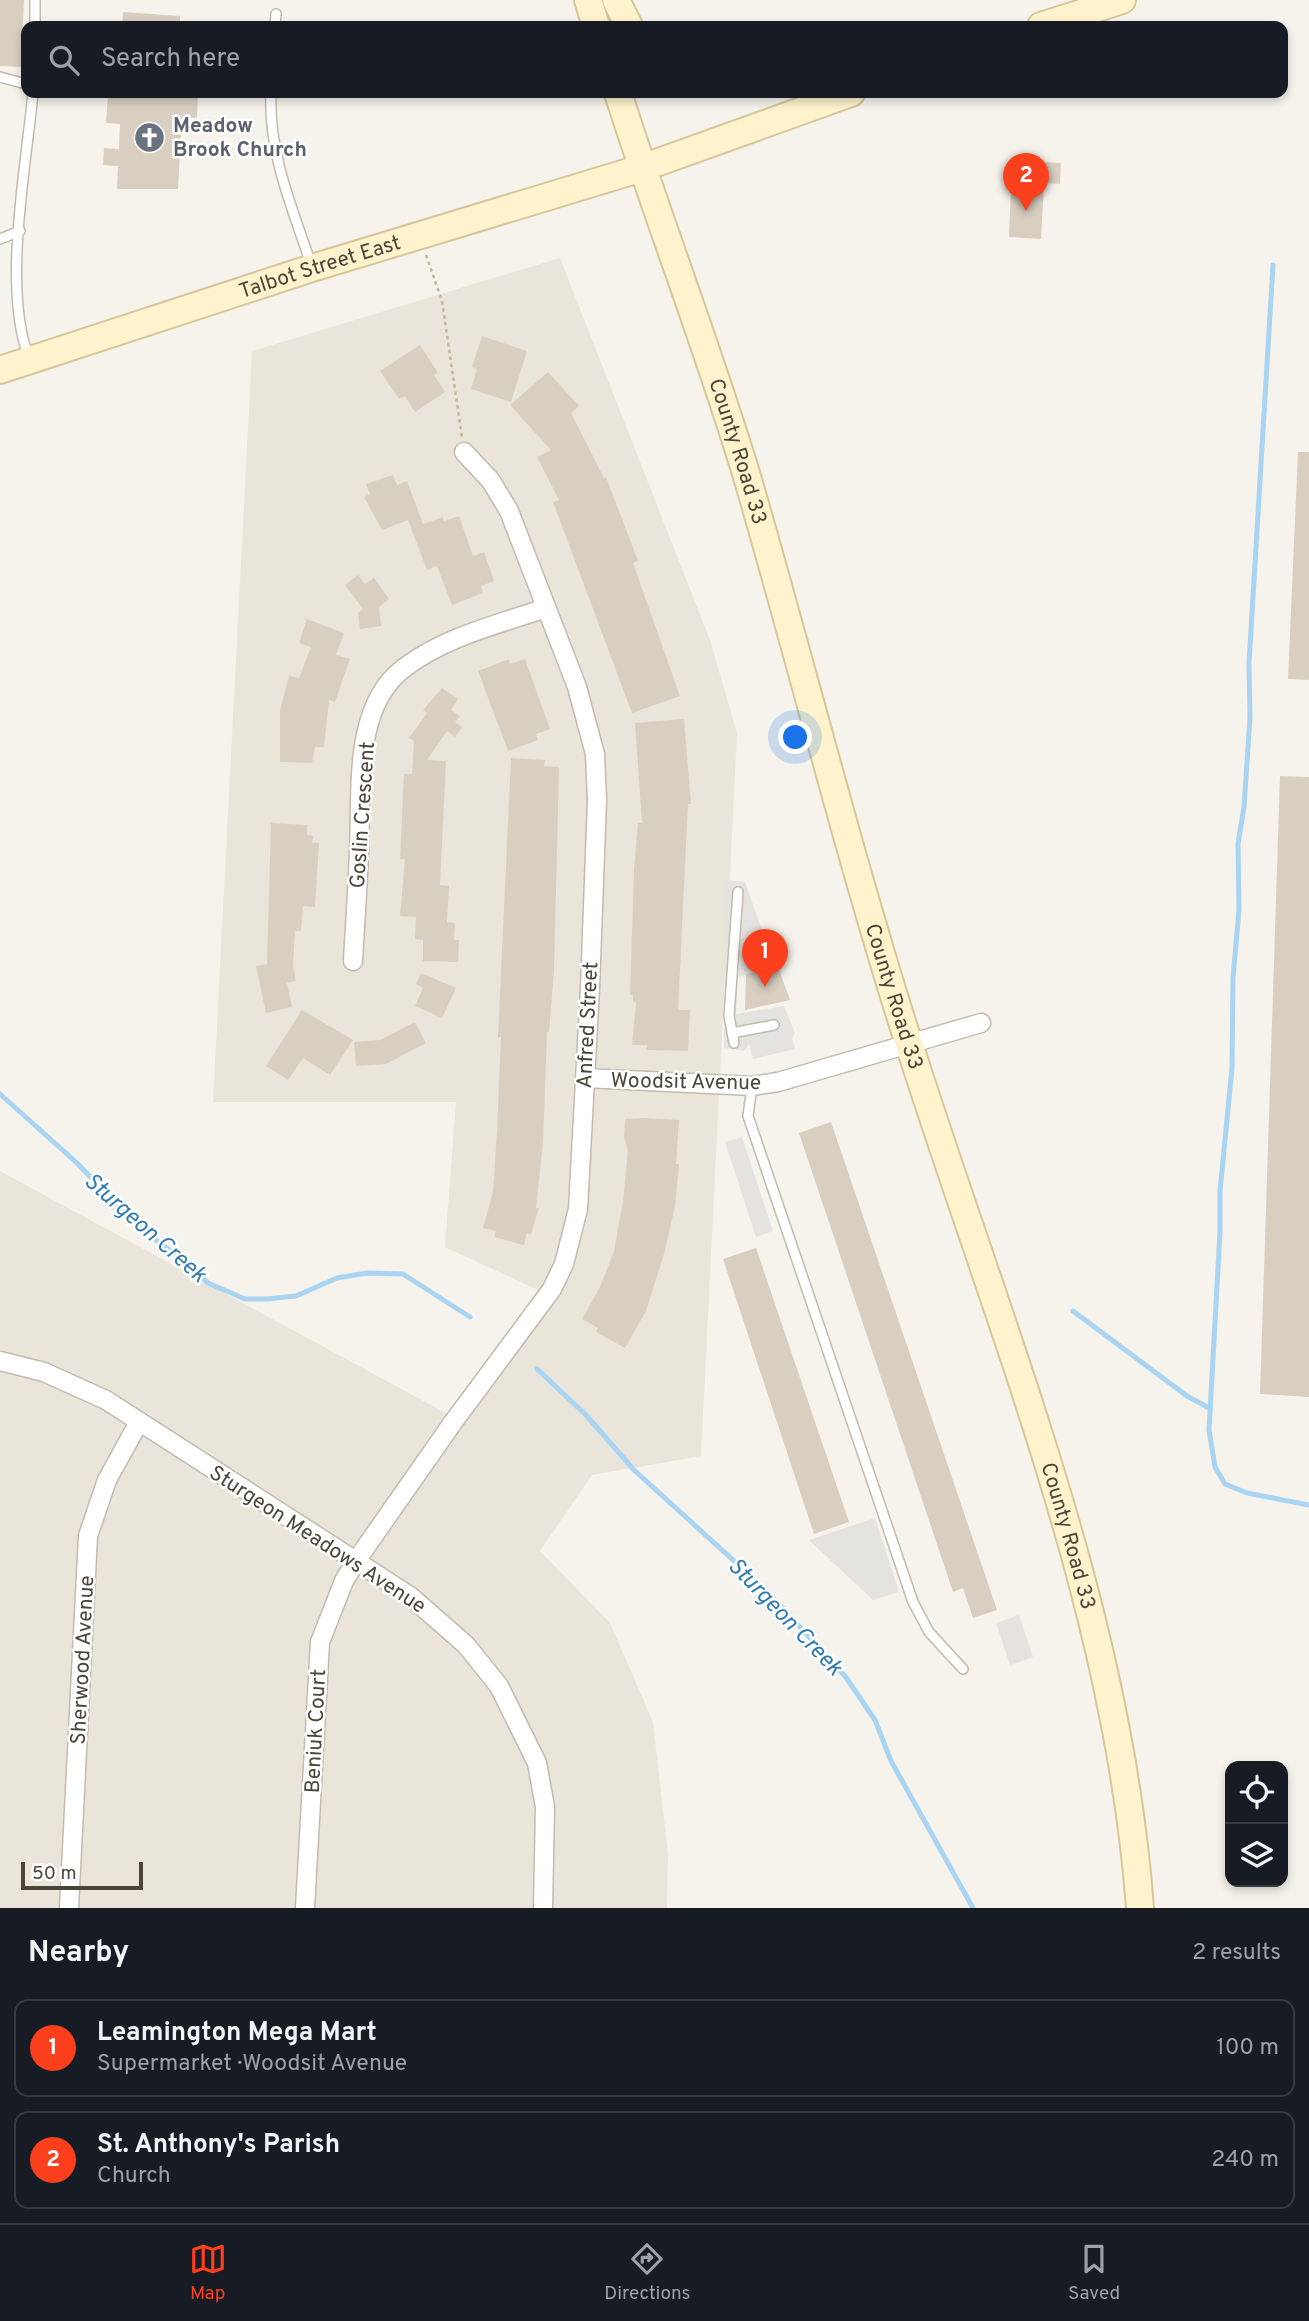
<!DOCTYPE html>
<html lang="en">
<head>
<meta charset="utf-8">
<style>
	body { margin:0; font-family:Overpass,sans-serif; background:#242831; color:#f1f3f6 }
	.controls { position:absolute; right:21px; bottom:21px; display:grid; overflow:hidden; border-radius:14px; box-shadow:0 4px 10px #0003 }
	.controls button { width:63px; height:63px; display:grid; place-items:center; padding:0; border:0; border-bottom:2px solid #363941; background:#171b24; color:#f1f3f6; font:35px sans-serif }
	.scale { position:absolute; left:21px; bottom:18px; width:122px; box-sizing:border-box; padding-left:7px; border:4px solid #4b4439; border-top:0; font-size:19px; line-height:24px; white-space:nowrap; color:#4b4439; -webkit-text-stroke:5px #fff; paint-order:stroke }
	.you { position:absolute; left:796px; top:738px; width:24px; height:24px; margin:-18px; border:5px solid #fff; border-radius:50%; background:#1a73e8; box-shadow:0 0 0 10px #1a73e833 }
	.badge { display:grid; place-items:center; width:46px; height:46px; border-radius:50%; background:#fc3f1d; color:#fff; font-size:23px; font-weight:700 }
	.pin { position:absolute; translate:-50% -58px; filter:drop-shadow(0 2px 4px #0008) }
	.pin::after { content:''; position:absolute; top:37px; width:24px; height:21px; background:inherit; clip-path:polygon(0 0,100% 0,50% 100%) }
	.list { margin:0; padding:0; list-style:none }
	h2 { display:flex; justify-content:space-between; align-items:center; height:91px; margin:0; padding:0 28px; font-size:30px }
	h2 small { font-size:23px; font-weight:400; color:#9ea1a6 }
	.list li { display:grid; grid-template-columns:46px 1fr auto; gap:21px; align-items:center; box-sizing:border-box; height:98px; margin:0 14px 14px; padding:0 14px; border:2px solid #363941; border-radius:14px }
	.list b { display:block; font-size:26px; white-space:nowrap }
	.list p { margin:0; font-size:23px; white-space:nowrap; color:#9ea1a6 }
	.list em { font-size:23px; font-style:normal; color:#9ea1a6 }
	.icon { flex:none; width:38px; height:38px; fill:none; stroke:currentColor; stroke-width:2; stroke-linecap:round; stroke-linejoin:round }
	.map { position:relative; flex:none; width:1309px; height:1908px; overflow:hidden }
	.search { position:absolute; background:#171b24; box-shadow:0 4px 10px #0003; left:21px; right:21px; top:21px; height:77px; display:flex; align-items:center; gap:18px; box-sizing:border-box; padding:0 24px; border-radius:14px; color:#9ea1a6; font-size:26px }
	.sheet { height:315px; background:#171b24 }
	nav { display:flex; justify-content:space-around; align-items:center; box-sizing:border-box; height:98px; border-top:2px solid #363941; background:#171b24; font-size:19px; color:#9ea1a6 }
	nav a { display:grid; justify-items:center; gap:4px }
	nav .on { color:#fc3f1d }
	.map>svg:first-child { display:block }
	.residential { fill:#eae5da }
	.parking { fill:#e5e3e0 }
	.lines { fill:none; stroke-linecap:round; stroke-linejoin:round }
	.stream { stroke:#a9d4f2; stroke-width:5 }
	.building { fill:#d8cfc1 }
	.service-casing { stroke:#c2bbae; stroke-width:12 }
	.minor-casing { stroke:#c2bbae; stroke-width:21 }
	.secondary-casing { stroke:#d6c79b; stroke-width:30 }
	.path { stroke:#c4b79f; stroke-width:2.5; stroke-dasharray:3.5 3.5; stroke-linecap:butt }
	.service { stroke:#fff; stroke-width:9 }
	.minor { stroke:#fff; stroke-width:18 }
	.secondary { stroke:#fff3cd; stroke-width:26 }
	.labels { text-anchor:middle; stroke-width:5; stroke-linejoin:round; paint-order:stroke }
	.worship-label { font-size:21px; font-weight:bold; fill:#5b616d; stroke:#fff; text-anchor:start }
	.street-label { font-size:21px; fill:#4b4439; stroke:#fff }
	.water-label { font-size:23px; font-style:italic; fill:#2e7ab2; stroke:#fff }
</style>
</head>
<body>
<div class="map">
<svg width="1309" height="1908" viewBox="0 0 1309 1908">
	<rect width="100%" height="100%" fill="#f6f3ec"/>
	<path class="residential" d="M 560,258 L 710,640 L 737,733 L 701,1456 L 592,1475 L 540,1551 L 610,1623 L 653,1722 L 668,1854 L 667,1908 L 0,1908 L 0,1171 L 451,1416 L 538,1290 L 445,1247 L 456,1102 L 213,1102 L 252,351 Z"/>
	<path class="parking" d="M 726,880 L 745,882 L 775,967 L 738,977 L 736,1014 L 784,1006 L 795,1033 L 792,1038 L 795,1049 L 753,1059 L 749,1044 L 744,1051 L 724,1048 Z
		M 742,1137 L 773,1231 L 756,1237 L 725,1142 Z
		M 875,1518 L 899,1592 L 873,1600 L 809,1540 Z
		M 1019,1615 L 1033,1657 L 1010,1665 L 996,1623 Z"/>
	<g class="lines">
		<path class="stream" d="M 1273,265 L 1249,663 L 1250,717 L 1244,807 L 1238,844 L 1239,910 L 1233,978 L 1232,1068 L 1220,1191 L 1220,1232 L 1209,1430 L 1215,1467 L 1225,1484 L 1247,1493 L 1309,1505
			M 0,1094 L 77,1163 L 136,1225 L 188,1264 L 208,1283 L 245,1299 L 267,1299 L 296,1296 L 337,1278 L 367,1273 L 403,1274 L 470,1317
			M 1073,1311 L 1187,1396 L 1209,1408
			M 537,1369 L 586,1415 L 634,1470 L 766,1590 L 845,1676 L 875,1720 L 891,1761 L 973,1908"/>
	</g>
	<path class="building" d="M 0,0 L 24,0 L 21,67 L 0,66 Z
		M 123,12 L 180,16 L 180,26 L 122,26 Z
		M 122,93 L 198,93 L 197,118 L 182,117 L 178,189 L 117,189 L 118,166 L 103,165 L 104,148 L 119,149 L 120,124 L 106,123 L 108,96 L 122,96 Z
		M 1012,161 L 1061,163 L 1060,184 L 1044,183 L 1041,239 L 1009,237 Z
		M 482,336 L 527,351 L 511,402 L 471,389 L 477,369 L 472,367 Z
		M 420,345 L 438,373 L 434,375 L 445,392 L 415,412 L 405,396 L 399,399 L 380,371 Z
		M 548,372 L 579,406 L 571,413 L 604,478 L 606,477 L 638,561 L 633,563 L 680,696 L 632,713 L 553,502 L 559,500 L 537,457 L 551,450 L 510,405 Z
		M 1298,452 L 1309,452 L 1309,680 L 1288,679 Z
		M 393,475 L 397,485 L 407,481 L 423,524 L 443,517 L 444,521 L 459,516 L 473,556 L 484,552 L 494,581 L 481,586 L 483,593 L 452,605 L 437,566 L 427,570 L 408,520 L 382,530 L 364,497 L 370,494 L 366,484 Z
		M 358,575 L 365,584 L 374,578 L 389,599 L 379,607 L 381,626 L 360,629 L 358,613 L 363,609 L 345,585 Z
		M 307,619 L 344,633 L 336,655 L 350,659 L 335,702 L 329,700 L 324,747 L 315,747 L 312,763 L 280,762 L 280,710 L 289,676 L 299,678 L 311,647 L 299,643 Z
		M 509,659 L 510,664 L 525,659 L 550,729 L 536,734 L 538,740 L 508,751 L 478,671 Z
		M 442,688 L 458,699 L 451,710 L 460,716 L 455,722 L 462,727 L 455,737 L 447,731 L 427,760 L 446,761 L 440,885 L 449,886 L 447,922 L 455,923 L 454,940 L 459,940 L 458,962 L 423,961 L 423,940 L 415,939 L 416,917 L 400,916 L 405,859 L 400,859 L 404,774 L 412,774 L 414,741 L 409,738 L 427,713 L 423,710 Z
		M 684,719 L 691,804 L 688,804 L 678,1010 L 690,1010 L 688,1051 L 646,1050 L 647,1045 L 632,1045 L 636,1002 L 633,1002 L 633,995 L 630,995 L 634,870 L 638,823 L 642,823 L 635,723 Z
		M 511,758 L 545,760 L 544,766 L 559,767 L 554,971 L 549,1032 L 547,1032 L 543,1142 L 536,1208 L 539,1208 L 531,1234 L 527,1233 L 524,1245 L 494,1237 L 496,1231 L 483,1228 L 493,1192 L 497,1132 L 501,1037 L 498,1037 Z
		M 1280,776 L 1309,777 L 1309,1397 L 1260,1394 Z
		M 271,823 L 307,825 L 307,835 L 313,836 L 312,843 L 319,843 L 315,907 L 303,906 L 301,931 L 295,931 L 293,965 L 296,981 L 287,983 L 292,1007 L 266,1013 L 256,966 L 267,964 Z
		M 778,967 L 790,1000 L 745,1010 L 746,974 Z
		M 421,973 L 456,988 L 442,1018 L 415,1006 L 423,988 L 416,984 Z
		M 302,1010 L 353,1040 L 330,1075 L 303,1058 L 288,1080 L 266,1066 Z
		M 415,1022 L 426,1043 L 386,1064 L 356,1066 L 354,1042 L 380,1040 Z
		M 643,1118 L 679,1120 L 676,1164 L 679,1164 L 675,1206 L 664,1254 L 646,1311 L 625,1348 L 596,1332 L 598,1328 L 582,1319 L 600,1287 L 614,1251 L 623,1202 L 628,1150 L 624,1137 L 625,1119 Z
		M 831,1122 L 997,1610 L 973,1618 L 963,1588 L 953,1592 L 799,1133 Z
		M 756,1248 L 849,1522 L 814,1534 L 723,1259 Z"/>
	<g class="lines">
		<defs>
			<path id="service" d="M 35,26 L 35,0
				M 275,26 L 276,14
				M 0,77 L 26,84
				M 271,93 C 268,153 293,210 312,267
				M 0,239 L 20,231
				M 29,358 C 2,289 26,168 33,93
				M 732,1033 L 774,1025
				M 734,1043 L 729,1016 L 738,892
				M 752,1086 L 748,1116 L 913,1602 L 929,1632 L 963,1669"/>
			<path id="minor" d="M 353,961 C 355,923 358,886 359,849 C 362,792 352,707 404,668 C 444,637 499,624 546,608
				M 585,1078 L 752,1086 L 778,1082 L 981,1023
				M 0,1361 L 44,1372 L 106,1400 L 410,1596 L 466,1645 L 499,1686 L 537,1763 L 545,1807 L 543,1908
				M 69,1908 L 88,1536 L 107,1480 L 139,1422
				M 305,1908 L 320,1642 L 344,1581 L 356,1561 L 454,1421 L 552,1289 L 564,1264 L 578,1209 L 590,988 L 597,800 L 595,754 L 577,687 L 509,511 L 491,481 L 464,452"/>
			<g id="secondary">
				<path d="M 588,0 L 596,26"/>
				<path d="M 616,0 L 629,26"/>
				<path d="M 1041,26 L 1122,0"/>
				<path id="s1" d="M 618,93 C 659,222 709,350 748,480 C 803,669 850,860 910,1047 C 1000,1330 1118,1609 1140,1908"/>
				<path id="s2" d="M 0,370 L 312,268 L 642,168 L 851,93"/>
			</g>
		</defs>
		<use href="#service" class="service-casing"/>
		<use href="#minor" class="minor-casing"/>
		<use href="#secondary" class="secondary-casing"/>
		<path class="path" d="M 426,255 L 442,301 L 462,437"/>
		<use href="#service" class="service"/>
		<use href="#minor" class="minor"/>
		<use href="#secondary" class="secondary"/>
	</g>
	<defs>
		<symbol id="church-disc" viewBox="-11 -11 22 22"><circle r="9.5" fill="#6b7280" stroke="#fff"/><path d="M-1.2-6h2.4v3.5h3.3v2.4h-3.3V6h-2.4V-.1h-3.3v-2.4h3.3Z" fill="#fff"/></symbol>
	</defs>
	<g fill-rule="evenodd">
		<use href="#church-disc" x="132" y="120" width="35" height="35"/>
	</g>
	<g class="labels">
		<g class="worship-label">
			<text x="173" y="132">Meadow<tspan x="173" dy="24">Brook Church</tspan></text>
		</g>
		<g class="street-label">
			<text dy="7" stroke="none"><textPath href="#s2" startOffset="336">Talbot Street East</textPath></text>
			<text dy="7" stroke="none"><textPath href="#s1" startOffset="378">County Road 33</textPath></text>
			<text transform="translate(362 815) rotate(-86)" y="7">Goslin Crescent</text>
			<text dy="7" stroke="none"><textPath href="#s1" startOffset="945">County Road 33</textPath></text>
			<text transform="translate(587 1025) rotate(-87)" y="7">Anfred Street</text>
			<text transform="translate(686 1081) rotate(1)" y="7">Woodsit Avenue</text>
			<text dy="7" stroke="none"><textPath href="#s1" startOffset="1512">County Road 33</textPath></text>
			<text transform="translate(318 1539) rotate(33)" y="7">Sturgeon Meadows Avenue</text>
			<text transform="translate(82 1660) rotate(-87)" y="7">Sherwood Avenue</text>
			<text transform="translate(315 1731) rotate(-87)" y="7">Beniuk Court</text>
		</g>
		<g class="water-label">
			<text transform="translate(146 1227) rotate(41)" y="8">Sturgeon Creek</text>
			<text transform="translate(786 1616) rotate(46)" y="8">Sturgeon Creek</text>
		</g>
	</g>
</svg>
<div class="controls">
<button><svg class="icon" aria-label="locate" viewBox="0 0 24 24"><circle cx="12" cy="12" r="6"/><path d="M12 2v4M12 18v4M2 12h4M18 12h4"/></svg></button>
<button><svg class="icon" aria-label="layers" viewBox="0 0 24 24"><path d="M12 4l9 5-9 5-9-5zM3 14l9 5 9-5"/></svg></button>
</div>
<div class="scale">50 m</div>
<div class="you"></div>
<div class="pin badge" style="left:765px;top:987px">1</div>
<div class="pin badge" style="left:1026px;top:211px">2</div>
<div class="search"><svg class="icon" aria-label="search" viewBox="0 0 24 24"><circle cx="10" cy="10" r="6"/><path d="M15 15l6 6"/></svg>Search here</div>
</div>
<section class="sheet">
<h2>Nearby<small>2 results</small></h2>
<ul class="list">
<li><span class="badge">1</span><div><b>Leamington Mega Mart</b><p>Supermarket · Woodsit Avenue</p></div><em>100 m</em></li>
<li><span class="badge">2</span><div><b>St. Anthony's Parish</b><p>Church</p></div><em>240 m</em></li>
</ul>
</section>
<nav>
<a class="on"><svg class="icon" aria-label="map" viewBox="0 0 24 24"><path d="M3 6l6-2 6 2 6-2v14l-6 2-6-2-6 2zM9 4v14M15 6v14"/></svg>Map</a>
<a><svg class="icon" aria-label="directions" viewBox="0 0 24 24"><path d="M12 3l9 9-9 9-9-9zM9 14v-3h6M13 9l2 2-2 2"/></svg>Directions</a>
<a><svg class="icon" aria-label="saved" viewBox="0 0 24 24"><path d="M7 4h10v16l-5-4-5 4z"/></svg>Saved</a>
</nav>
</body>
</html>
